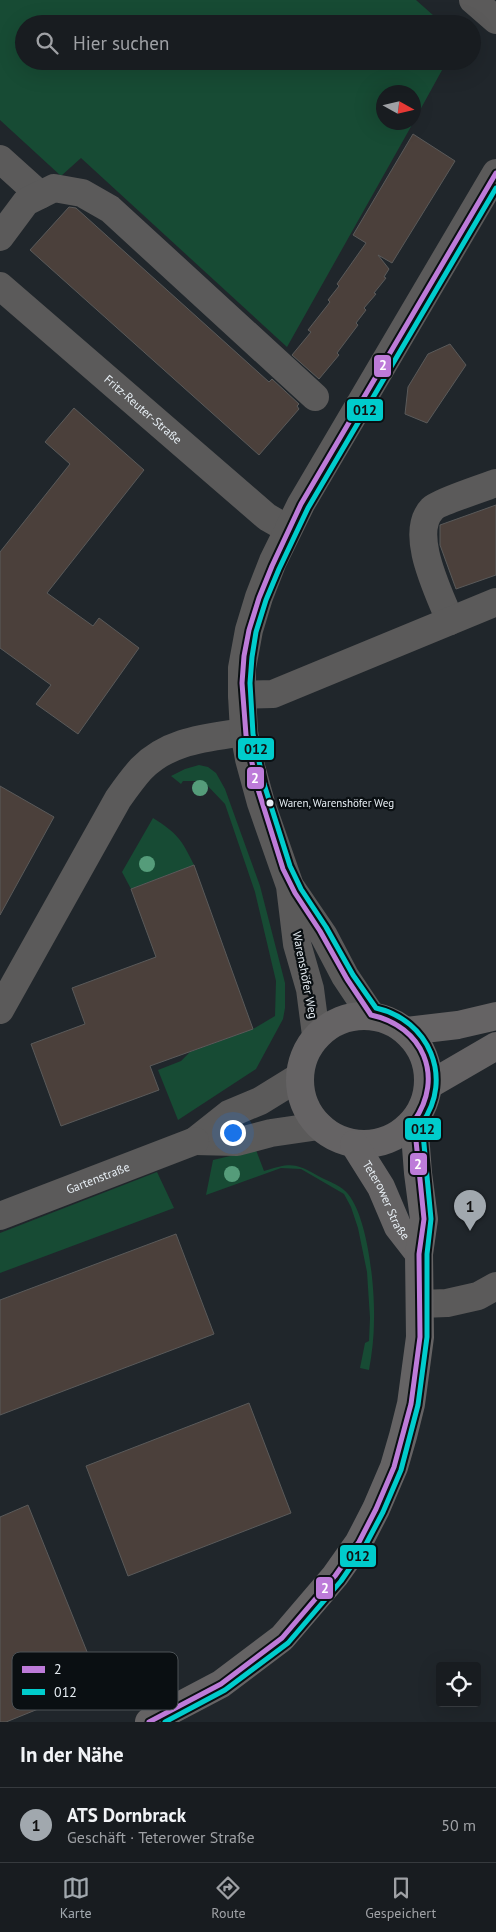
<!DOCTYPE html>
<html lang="de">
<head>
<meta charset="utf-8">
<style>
	body { margin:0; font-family:"PT Sans",sans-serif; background:#25292d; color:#f1f3f6 }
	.controls { position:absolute; right:15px; bottom:15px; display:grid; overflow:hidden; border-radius:5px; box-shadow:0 5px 20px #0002 }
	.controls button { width:45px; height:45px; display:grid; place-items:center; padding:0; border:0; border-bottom:1px solid #363a3e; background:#181c20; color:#f1f3f6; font:25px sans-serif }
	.compass { position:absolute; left:376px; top:85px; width:45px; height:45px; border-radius:50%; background:#181c20; box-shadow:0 5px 20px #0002; rotate:98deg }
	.you { position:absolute; left:232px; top:1132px; width:18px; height:18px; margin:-12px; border:4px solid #fff; border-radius:50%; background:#1a73e8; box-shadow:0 0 0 8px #1a73e833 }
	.badge { display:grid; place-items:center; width:32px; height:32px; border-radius:50%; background:#a1a8ae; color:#111; font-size:16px; font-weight:700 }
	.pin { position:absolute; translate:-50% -41px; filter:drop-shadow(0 1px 2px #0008) }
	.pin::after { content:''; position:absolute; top:26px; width:18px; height:15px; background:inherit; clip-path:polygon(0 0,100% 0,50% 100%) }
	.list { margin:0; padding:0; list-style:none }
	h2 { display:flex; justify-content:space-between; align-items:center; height:65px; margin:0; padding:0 20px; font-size:21px }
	h2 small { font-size:16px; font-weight:400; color:#9fa1a5 }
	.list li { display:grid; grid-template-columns:32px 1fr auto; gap:15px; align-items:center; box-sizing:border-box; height:75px; padding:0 20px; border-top:1px solid #363a3e }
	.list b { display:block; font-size:19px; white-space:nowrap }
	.list p { margin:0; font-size:16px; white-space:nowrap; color:#9fa1a5 }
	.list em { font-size:16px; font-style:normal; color:#9fa1a5 }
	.icon { flex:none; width:28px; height:28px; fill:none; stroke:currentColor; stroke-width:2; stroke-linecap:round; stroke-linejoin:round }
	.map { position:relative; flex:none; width:496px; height:1722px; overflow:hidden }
	.search { position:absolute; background:#181c20; box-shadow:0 5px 20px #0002; left:15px; right:15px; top:15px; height:55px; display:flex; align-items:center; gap:12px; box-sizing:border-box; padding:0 18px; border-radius:28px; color:#9fa1a5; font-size:19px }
	.sheet { height:140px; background:#181c20 }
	nav { display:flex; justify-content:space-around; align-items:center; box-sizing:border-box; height:70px; border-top:1px solid #363a3e; background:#181c20; font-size:14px; color:#9fa1a5 }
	nav a { display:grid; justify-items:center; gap:2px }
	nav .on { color:#a1a8ae }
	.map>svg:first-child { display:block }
	.green { fill:#174b34 }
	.building { fill:#4b403b; stroke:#5a5a5a }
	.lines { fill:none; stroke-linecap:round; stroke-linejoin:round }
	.minor { stroke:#5b5a5a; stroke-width:28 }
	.major { stroke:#656364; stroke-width:28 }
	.bus-1-casing { stroke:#0a0f12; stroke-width:9 }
	.bus-2-casing { stroke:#0a0f12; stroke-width:9 }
	.bus-1 { stroke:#bd7bd9; stroke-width:5 }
	.bus-2 { stroke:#0cc; stroke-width:5 }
	.tree { fill:#559c7a }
	.bus-dot { fill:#e7eef4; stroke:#0a0f12; stroke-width:2 }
	.labels { text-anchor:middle; stroke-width:4.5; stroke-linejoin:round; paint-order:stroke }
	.bus-label { font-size:11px; fill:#e7eef4; stroke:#0a0f12; text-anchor:start }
	.street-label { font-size:12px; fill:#e7eef4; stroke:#0a0f12 }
	.key { fill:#0a0f12; stroke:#4c5256; stroke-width:1 }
	.key-label { font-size:14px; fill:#e7eef4 }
	.line-badge { stroke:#0a0f12; stroke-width:2 }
	.badge-label { font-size:14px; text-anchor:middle; font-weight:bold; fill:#fff }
	.pale-badge-label { font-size:14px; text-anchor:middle; font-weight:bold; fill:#111 }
</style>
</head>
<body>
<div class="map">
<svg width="496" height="1722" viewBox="0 0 496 1722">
	<rect width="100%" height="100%" fill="#20262b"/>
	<path class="green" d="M 0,0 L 416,0 L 443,24 L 24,24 L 24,61 L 447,61 L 414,121 L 414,92 L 384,92 L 384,122 L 413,123 L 287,347 L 81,158 L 61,176 L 0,120 Z
		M 199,765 L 208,767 L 216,773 L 225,789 L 260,886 L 285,983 L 285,1008 L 283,1019 L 256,1069 L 178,1120 L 158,1070 L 181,1061 L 190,1052 L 253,1029 L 275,1016 L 276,981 L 255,892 L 225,804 L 203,781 L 183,781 L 181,784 L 171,776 L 185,769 Z
		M 153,818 C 177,833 182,840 194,865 L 131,889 L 122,872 Z
		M 256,1150 L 264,1171 C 293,1162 295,1163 322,1178 C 330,1182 342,1186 348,1194 C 368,1218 375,1288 374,1320 C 374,1337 372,1353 369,1370 L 360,1368 L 365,1343 L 369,1341 L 370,1318 L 367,1272 L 358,1228 L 351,1207 L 344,1194 L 301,1169 L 281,1168 L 206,1195 L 213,1160 Z
		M 157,1172 L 174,1208 L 0,1273 L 0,1233 Z"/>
	<path class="building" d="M 413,134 L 455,161 L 392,263 L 378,255 L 389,269 L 384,277 L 386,278 L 374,293 L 376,294 L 364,308 L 366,310 L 356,323 L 358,325 L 337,353 L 339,355 L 319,379 L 292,355 L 311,332 L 308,330 L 330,302 L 328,300 L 339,286 L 337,284 L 366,243 L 353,235 Z
		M 69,207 L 76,208 L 269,382 L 272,379 L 299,404 L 297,406 L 299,409 L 259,455 L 30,250 Z
		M 450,344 L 466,365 L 427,423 L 405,414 L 408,387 L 428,354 Z
		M 74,408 L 144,470 L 47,593 L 93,626 L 99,618 L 139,648 L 78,734 L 36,704 L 51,685 L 0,648 L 0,552 L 70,464 L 45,442 Z
		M 496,505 L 496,575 L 456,589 L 440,545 L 440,525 Z
		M 0,786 L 54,817 L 0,915 Z
		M 194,865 L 253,1029 L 150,1066 L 159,1090 L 61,1126 L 31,1044 L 85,1024 L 72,988 L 156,957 L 131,889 Z
		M 176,1234 L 214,1334 L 0,1415 L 0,1300 Z
		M 249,1403 L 291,1513 L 128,1576 L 86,1466 Z
		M 28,1505 L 100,1684 L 6,1722 L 0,1722 L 0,1517 Z"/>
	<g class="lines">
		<g class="minor">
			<path d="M 473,0 L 496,20"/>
			<path d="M 0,159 L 40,195"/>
			<path d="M 0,237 L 26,202 L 54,188 L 82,193 L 110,209 L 315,397"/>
			<path id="s1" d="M 0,286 L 267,517 L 288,529"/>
			<path d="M 450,621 C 440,594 408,534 432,509 C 437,503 485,487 496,483"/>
			<path d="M 242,695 L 273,694 L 496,602"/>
			<path d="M 292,889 L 324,936 L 345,976 L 371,1015"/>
			<path d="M 0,1010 L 118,799 C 125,789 133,778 141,769 C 169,740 207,738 244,732"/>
			<path d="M 316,1035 L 310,989 L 297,944 L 290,886 L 261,803 L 249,759 L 244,732 L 242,695 L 242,668 L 249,630 L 259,597 L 273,561 L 301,504 L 496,173"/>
			<path d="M 299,1077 L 260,1101 L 229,1114 L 195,1141 L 237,1142 L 271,1133 L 319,1126"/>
			<path id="s2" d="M 0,1216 L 195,1141"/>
			<path d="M 421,1304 L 447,1303 L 478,1296 L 496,1286"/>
		</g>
		<g class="major">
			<circle cx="364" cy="1080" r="64"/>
			<path d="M 407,1031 L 458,1025 L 496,1016"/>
			<path d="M 429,1085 L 496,1046"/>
			<path id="s3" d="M 354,1144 L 381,1187 L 398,1227 L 419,1254"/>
			<path d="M 149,1722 L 221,1684 L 282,1638 L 335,1576 L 359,1542 L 376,1509 L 394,1467 L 403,1436 L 411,1404 L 420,1337 L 419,1254 L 424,1219 L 418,1173 L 414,1121"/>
		</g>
		<defs>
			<path id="bus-1" d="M 149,1722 L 221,1684 L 282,1638 L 335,1576 L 359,1542 L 376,1509 L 394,1467 L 411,1404 L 420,1337 L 419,1254 L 424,1219 L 414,1121 C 445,1077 423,1026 371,1015 L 347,979 L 320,931 L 295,893 L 283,869 L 257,786 L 246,735 L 242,683 L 244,656 L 249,630 L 259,598 L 272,566 L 301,504 L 496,173"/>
			<path id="bus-2" d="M 165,1722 L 225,1690 L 288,1643 L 341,1581 L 365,1546 L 383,1512 L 401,1470 L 418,1405 L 427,1337 L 427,1254 L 431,1219 L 422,1123 C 454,1078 429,1020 376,1008 L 353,975 L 326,927 L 301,889 L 290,866 L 264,784 L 253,734 L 250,683 L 252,657 L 256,632 L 266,600 L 279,569 L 308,508 L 496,188"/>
		</defs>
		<use href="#bus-1" class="bus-1-casing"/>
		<use href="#bus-2" class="bus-2-casing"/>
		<use href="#bus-1" class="bus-1"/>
		<use href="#bus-2" class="bus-2"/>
	</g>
	<g class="tree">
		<circle cx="200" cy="788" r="8"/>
		<circle cx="147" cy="864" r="8"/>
		<circle cx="232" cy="1174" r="8"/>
	</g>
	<circle class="bus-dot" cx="270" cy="803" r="4.5"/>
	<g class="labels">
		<g class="bus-label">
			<text x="279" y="807">Waren, Warenshöfer Weg</text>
		</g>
		<g class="street-label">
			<text dy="4" stroke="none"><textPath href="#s1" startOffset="189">Fritz-Reuter-Straße</textPath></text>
			<text transform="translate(305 975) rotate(79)" y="4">Warenshöfer Weg</text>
			<text dy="4" stroke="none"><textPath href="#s2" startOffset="105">Gartenstraße</textPath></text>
			<text dy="4" stroke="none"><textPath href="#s3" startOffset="65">Teterower Straße</textPath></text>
		</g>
	</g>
	<rect x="12" y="1652" width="166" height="58" rx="8" class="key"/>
	<rect x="22" y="1666" width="23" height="7" fill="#bd7bd9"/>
	<rect x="22" y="1689" width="23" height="6" fill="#0cc"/>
	<g class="key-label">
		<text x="54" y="1674">2</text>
		<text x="54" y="1697">012</text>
	</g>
	<g class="line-badge">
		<rect x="373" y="354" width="19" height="24" rx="5" fill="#bd7bd9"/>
		<rect x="346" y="398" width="38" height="24" rx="5" fill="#0cc"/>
		<rect x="237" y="737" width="38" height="24" rx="5" fill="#0cc"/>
		<rect x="246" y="766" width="19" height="24" rx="5" fill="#bd7bd9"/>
		<rect x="404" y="1117" width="38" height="24" rx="5" fill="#0cc"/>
		<rect x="409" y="1152" width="19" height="24" rx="5" fill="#bd7bd9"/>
		<rect x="339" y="1544" width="38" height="24" rx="5" fill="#0cc"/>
		<rect x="315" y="1576" width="19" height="24" rx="5" fill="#bd7bd9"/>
	</g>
	<g class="badge-label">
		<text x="383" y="370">2</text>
		<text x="255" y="783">2</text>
		<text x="418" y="1169">2</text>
		<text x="325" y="1593">2</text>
	</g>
	<g class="pale-badge-label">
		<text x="365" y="415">012</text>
		<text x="256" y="754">012</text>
		<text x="423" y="1134">012</text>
		<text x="358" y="1561">012</text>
	</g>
</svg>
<div class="controls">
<button><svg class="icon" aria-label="locate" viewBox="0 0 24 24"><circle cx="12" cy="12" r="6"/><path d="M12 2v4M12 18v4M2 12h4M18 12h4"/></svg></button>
</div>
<svg class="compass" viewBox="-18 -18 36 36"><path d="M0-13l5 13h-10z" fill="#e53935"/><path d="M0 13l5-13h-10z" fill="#9fa1a5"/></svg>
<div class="you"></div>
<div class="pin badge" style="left:470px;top:1231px">1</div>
<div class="search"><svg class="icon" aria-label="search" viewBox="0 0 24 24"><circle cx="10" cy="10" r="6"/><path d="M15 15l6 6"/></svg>Hier suchen</div>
</div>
<section class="sheet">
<h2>In der Nähe<small></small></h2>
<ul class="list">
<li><span class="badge">1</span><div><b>ATS Dornbrack</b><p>Geschäft · Teterower Straße</p></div><em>50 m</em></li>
</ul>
</section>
<nav>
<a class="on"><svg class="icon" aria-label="map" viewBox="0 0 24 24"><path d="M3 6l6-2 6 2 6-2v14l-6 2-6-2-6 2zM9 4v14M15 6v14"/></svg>Karte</a>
<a><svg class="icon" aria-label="directions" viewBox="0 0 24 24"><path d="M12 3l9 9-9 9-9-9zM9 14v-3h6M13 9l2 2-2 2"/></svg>Route</a>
<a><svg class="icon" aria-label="saved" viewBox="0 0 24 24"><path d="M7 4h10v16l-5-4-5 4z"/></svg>Gespeichert</a>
</nav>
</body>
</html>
